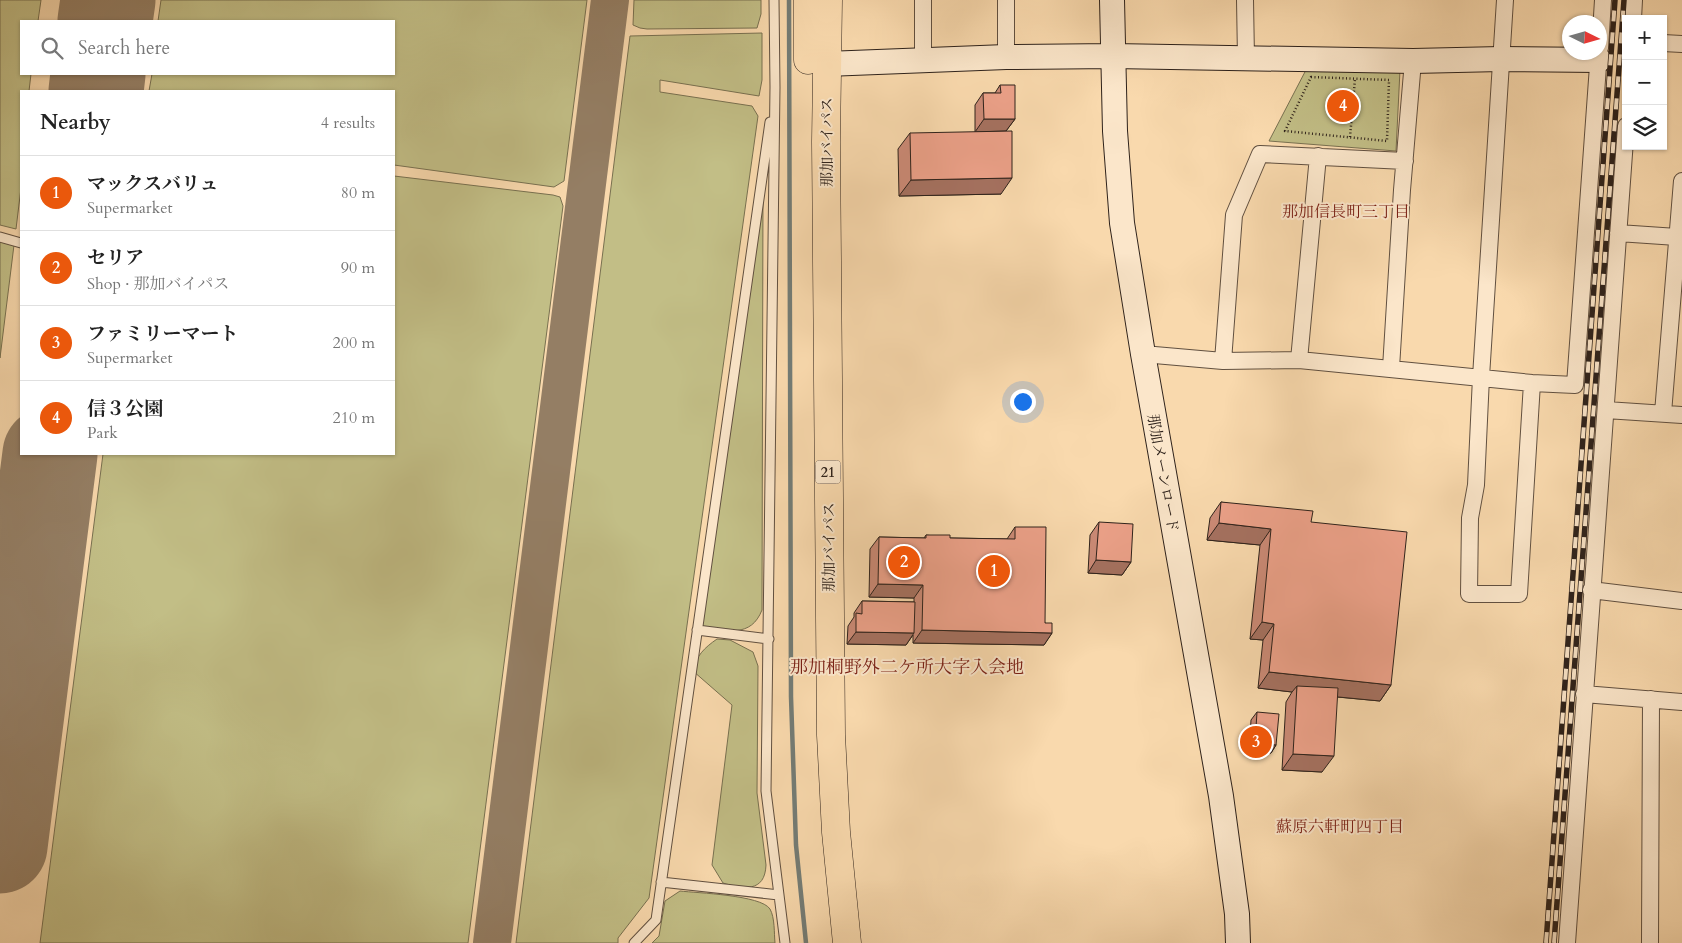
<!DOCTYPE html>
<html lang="en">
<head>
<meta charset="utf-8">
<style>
	body { margin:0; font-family:Cardo,"Noto Serif JP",serif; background:#f6f6f6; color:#222 }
	.controls { position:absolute; right:15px; top:15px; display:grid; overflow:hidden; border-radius:0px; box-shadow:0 1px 4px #0004 }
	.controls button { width:45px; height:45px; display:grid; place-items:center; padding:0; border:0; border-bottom:1px solid #e0e0e0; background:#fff; color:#222; font:25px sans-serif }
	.compass { position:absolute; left:1562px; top:15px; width:45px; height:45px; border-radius:50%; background:#fff; box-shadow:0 1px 4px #0004; rotate:95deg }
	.you { position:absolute; left:1022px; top:401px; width:18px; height:18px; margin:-12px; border:4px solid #fff; border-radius:50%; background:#1a73e8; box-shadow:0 0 0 8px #1a73e833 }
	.badge { display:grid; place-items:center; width:32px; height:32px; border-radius:50%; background:#ea580c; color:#fff; font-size:16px; font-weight:700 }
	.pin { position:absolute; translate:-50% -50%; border:2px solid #fff; box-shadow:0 1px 5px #0006 }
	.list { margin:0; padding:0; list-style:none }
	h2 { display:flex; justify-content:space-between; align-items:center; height:65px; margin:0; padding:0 20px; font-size:21px }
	h2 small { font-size:16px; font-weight:400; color:#767676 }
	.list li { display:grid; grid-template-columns:32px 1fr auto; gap:15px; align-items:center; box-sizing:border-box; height:75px; padding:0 20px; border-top:1px solid #e0e0e0 }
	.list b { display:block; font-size:19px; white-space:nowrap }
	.list p { margin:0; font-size:16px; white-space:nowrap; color:#767676 }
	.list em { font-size:16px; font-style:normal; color:#767676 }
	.icon { flex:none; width:28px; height:28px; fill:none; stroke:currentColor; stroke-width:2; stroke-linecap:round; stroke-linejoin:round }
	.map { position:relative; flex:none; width:1682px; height:943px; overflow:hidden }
	.search { position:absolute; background:#fff; box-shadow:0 1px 4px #0004; left:20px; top:20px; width:375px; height:55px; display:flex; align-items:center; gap:12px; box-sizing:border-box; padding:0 18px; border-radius:0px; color:#767676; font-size:19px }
	.panel { position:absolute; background:#fff; box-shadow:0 1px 4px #0004; left:20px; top:90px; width:375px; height:365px; border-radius:0px }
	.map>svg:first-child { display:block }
	.green { fill:#c2be86; stroke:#787050 }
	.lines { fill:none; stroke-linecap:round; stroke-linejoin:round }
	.stream { stroke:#737c76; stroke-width:4.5 }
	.taxiway { stroke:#947e64; stroke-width:38 }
	.runway { stroke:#947e64; stroke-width:95 }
	.lane-casing { stroke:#615040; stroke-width:11 }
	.street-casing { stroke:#615040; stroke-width:18 }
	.secondary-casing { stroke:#2e221b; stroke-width:26 }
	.highway-casing { stroke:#2e221b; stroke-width:29 }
	.path { stroke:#2e221b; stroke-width:2.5; stroke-dasharray:1 2.5; stroke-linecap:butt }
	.lane { stroke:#fbe6ca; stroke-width:9 }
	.street { stroke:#fbe6ca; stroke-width:16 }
	.secondary { stroke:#fbe6ca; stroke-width:24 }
	.highway { stroke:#f9d9ad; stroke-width:28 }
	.rail-casing { stroke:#2e221b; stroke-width:5.5 }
	.rail { stroke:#fbe6ca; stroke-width:4; stroke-dasharray:11; stroke-linecap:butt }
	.wall { fill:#cb8a76; stroke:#2e221b }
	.shaded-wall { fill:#a57160; stroke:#2e221b }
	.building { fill:#eca189; stroke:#2e221b }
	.labels { text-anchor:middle; stroke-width:4; stroke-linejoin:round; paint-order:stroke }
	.shield { fill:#fbe6ca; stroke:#6c5d50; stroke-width:1 }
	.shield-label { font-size:14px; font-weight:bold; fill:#2e221b }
	.street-label { font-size:15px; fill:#2e221b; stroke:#fbe6ca }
	.neighbourhood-label { font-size:16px; fill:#7a1f14; stroke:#fbe6ca }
	.quarter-label { font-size:18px; fill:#7a1f14; stroke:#fbe6ca }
</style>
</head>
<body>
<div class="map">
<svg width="1682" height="943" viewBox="0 0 1682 943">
	<rect width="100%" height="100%" fill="#f9d9ad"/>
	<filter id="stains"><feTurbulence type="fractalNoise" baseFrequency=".004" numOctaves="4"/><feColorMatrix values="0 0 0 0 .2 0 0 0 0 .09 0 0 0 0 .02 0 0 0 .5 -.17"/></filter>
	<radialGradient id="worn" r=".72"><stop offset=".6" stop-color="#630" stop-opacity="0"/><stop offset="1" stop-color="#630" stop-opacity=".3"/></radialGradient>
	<path class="green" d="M 0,0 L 41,0 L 38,21 L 21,21 L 21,74 L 31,74 L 29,91 L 21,91 L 21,188 L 16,229 L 0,225 Z
		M 161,0 L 587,0 L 564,181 L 554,187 L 394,165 L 394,91 L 149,91 L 152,74 L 394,74 L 394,21 L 158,21 Z
		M 634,0 L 761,0 L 761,14 L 757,28 L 647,29 L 640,28 L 633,25 Z
		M 762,33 L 762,80 L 759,96 L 660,80 L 660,92 L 752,106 L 758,116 L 649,898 L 618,938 L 618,943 L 516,943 L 630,36 Z
		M 1307,68 L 1400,70 L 1396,151 L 1269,141 Z
		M 394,176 L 553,195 L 560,197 L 563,206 L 468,943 L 40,943 L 103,454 L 394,454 Z
		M 763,187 L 762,610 C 751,638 727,631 702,626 L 760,188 Z
		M 0,241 L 14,245 L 0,358 Z
		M 717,639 L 730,640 L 753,652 L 758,666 L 757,793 L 766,865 C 765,893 743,889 723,883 L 712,865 L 732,705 L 693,671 C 696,656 704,648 717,639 Z
		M 680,891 C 697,893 761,895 770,909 C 775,918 774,933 775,943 L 652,943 L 659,936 L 665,901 Z"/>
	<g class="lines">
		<path class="stream" d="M 789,0 L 791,697 L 796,845 L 806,943"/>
		<path class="taxiway" d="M 492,943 L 610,0"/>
		<path class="runway" d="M 105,21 L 108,0
			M 96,91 L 98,74
			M 0,846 L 50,454"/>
		<defs>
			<path id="lane" d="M 774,0 L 775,87 L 766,791 L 785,943
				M 0,237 L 21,243
				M 697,630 L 769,639
				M 661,882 L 779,895
				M 634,943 L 656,920 L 770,122"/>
			<path id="street" d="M 923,0 L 923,60
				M 1006,0 L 1006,57
				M 1245,0 L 1246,58
				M 1505,0 L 1481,377 L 1476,485 L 1470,518 L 1469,594 L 1519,594 L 1532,383
				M 1633,19 L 1634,0
				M 1663,43 L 1682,44
				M 1600,48 L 1603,0
				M 1618,233 L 1677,237
				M 1143,354 L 1223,361 L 1299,360 L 1532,383 L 1575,385 L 1599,52
				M 1299,360 L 1318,156
				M 1223,361 L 1234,215 L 1260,154 L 1405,161
				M 1391,368 L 1402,190 L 1413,61
				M 1606,410 L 1682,415
				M 1663,413 L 1682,181
				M 1591,590 L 1682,601
				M 1584,694 L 1682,702
				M 1567,943 L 1626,126
				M 1650,943 L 1651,699"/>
			<path id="secondary" d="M 1112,0 L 1115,131 L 1122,223 L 1143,354 L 1221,796 L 1237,914 L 1238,943
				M 826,64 L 1006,57 L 1113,56 L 1413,61 L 1501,59 L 1599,60"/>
			<path id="highway" d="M 808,0 L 808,60
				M 828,0 L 826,142 L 831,735 L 836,832 L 847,943"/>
		</defs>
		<use href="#lane" class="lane-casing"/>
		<use href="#street" class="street-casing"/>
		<use href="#secondary" class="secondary-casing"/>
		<use href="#highway" class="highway-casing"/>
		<path class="path" d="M 1311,77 L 1389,80 L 1387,141 L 1285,131 Z
			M 1350,137 L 1355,79"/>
		<use href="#lane" class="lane"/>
		<use href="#street" class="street"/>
		<use href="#secondary" class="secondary"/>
		<use href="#highway" class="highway"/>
		<defs>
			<path id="rail" d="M 1546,943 L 1615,0
				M 1554,943 L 1624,0"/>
		</defs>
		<use href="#rail" class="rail-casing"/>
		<use href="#rail" class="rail"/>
	</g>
	<path class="wall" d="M 1000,85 L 1015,119 L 1006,131 L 975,132 L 975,105 L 983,93 L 995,93 Z
		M 910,133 L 1001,194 L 899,196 L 898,149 Z
		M 1221,502 L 1311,522 L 1391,685 L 1380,701 L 1337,697 L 1322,772 L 1282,770 L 1286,702 L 1292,692 L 1258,688 L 1263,640 L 1250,639 L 1260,545 L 1207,540 L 1210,518 Z
		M 1099,522 L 1131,562 L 1122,575 L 1088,573 L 1090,535 Z
		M 1015,527 L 1045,623 L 1052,633 L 1044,645 L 913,643 L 913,635 L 906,645 L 847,644 L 848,626 L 854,617 L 854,613 L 862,601 L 914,602 L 914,598 L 869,597 L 870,549 L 879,537 L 924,538 L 926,535 L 950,538 L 1007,539 Z
		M 1257,712 L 1276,745 L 1271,753 L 1249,752 L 1251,720 Z"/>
	<path class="shaded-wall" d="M 984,119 L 1015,119 L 1006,131 L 975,132 Z
		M 1012,178 L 1001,194 L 899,196 L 911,180 Z
		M 1219,523 L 1271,529 L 1260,545 L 1207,540 Z
		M 1096,560 L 1131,562 L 1122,575 L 1088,573 Z
		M 878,584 L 923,585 L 914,598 L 869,597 Z
		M 1262,622 L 1274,624 L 1263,640 L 1250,639 Z
		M 922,630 L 1052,633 L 1044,645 L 913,643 Z
		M 856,632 L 914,633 L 906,645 L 847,644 Z
		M 1269,672 L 1391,685 L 1380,701 L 1297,693 L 1297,686 L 1292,692 L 1258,688 Z
		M 1255,743 L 1276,745 L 1271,753 L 1249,752 Z
		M 1293,754 L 1334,756 L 1322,772 L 1282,770 Z"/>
	<path class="building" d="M 1000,85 L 1015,85 L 1015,119 L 984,119 L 983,93 L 1001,93 Z
		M 1012,131 L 1012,178 L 911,180 L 910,133 Z
		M 1221,502 L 1313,511 L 1311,522 L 1407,532 L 1391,685 L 1269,672 L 1274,624 L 1262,622 L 1271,529 L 1219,523 Z
		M 1099,522 L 1133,524 L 1131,562 L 1096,560 Z
		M 1015,527 L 1046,527 L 1045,623 L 1052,623 L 1052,633 L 922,630 L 923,585 L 878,584 L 879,537 L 926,538 L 926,535 L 950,535 L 950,538 L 1015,539 Z
		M 862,601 L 915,602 L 914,633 L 856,632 L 856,613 L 862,614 Z
		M 1297,686 L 1338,688 L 1334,756 L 1293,754 Z
		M 1257,712 L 1279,714 L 1276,745 L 1255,743 Z"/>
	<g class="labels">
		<rect class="shield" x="815.5" y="460.5" width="25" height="23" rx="4"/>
		<g class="shield-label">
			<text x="828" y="477">21</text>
		</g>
		<g class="street-label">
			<text transform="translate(827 142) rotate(-90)" y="5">那加バイパス</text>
			<text transform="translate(1163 473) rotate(80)" y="5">那加メーンロード</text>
			<text transform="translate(829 547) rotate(-90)" y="5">那加バイパス</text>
		</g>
		<g class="neighbourhood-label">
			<text x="1346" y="217">那加信長町三丁目</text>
			<text x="1340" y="832">蘇原六軒町四丁目</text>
		</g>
		<g class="quarter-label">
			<text x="907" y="673">那加桐野外二ケ所大字入会地</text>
		</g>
	</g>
	<rect width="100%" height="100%" filter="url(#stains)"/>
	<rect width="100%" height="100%" fill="url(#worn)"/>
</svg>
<div class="controls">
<button>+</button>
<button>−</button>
<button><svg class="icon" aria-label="layers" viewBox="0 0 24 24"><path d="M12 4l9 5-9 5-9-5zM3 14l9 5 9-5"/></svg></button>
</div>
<svg class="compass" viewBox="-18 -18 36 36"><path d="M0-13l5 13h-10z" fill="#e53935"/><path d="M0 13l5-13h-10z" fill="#767676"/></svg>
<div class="you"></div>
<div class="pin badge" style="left:994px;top:571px">1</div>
<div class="pin badge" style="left:904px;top:562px">2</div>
<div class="pin badge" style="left:1256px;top:742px">3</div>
<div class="pin badge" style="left:1343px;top:106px">4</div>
<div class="search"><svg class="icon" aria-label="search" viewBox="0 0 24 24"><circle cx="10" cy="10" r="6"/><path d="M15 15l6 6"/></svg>Search here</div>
<section class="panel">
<h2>Nearby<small>4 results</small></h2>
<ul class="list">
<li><span class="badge">1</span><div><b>マックスバリュ</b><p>Supermarket</p></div><em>80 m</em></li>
<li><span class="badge">2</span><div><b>セリア</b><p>Shop · 那加バイパス</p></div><em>90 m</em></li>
<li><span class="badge">3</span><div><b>ファミリーマート</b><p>Supermarket</p></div><em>200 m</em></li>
<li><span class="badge">4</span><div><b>信３公園</b><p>Park</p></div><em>210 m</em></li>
</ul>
</section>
</div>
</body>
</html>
